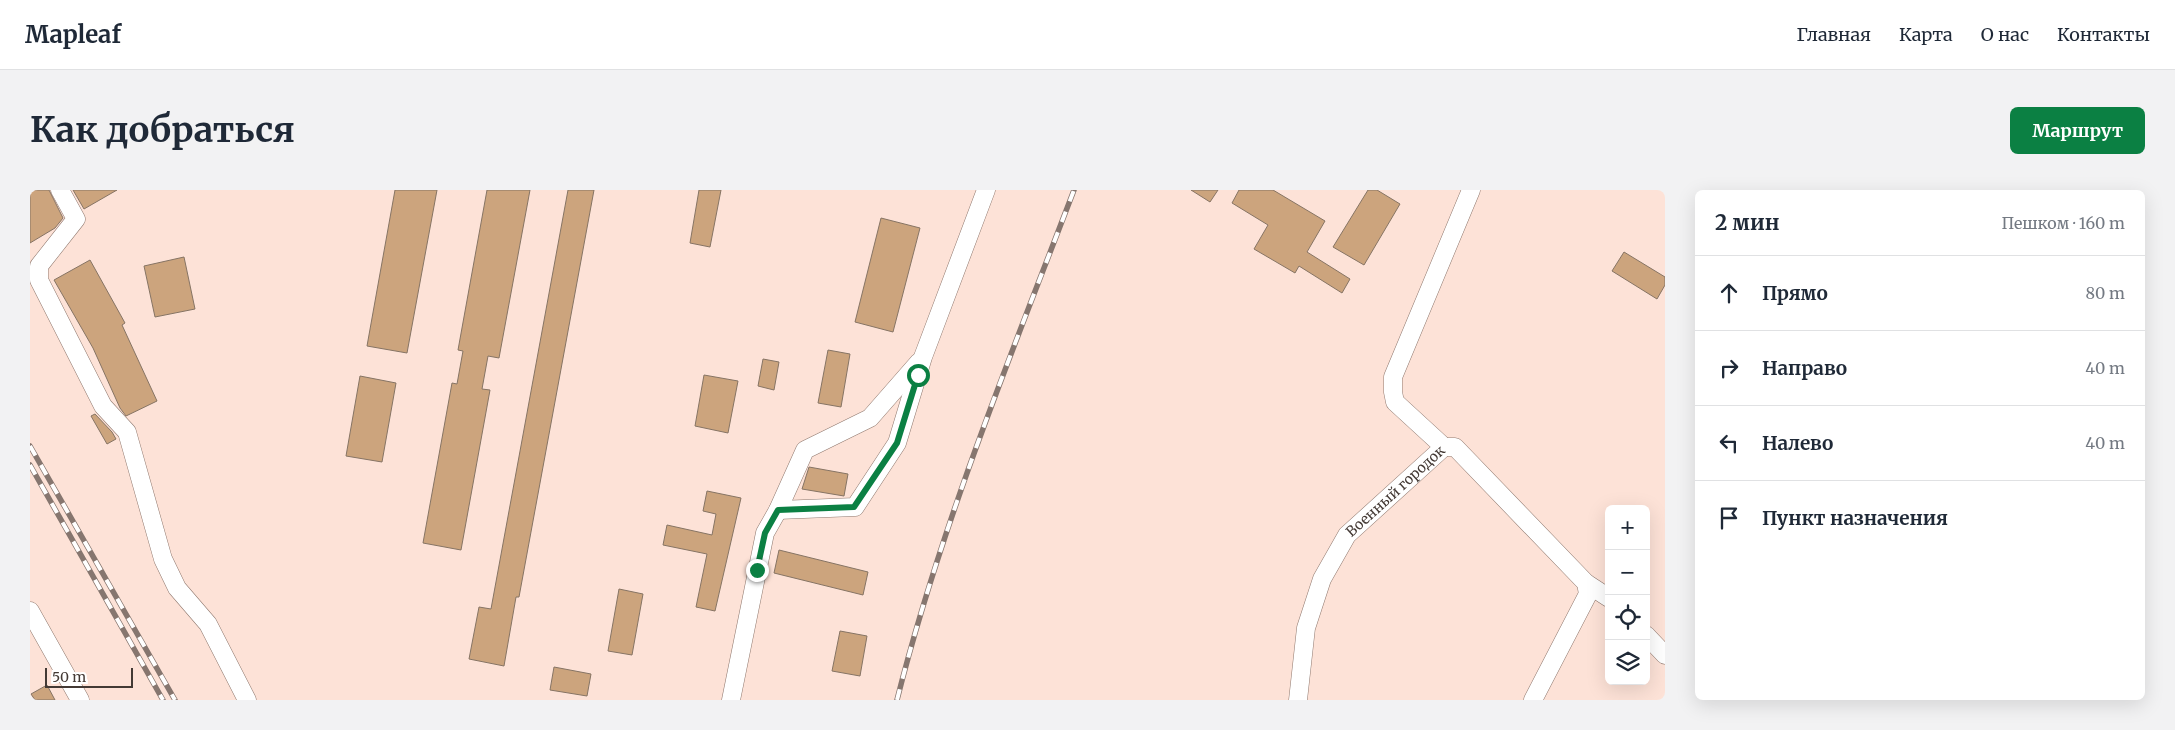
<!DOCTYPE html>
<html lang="ru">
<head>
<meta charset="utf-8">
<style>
	body { margin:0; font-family:Merriweather,serif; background:#f2f2f3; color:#1f2937 }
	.controls { position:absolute; right:15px; bottom:15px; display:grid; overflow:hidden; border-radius:8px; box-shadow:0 5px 20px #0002 }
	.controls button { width:45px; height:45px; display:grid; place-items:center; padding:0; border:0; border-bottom:1px solid #e0e1e3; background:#fff; color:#1f2937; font:25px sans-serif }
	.scale { position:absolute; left:15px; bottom:12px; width:88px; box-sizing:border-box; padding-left:5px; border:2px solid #433934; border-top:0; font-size:14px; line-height:18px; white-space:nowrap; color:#433934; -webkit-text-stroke:4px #fff; paint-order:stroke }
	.stop { position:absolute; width:15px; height:15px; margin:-11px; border:4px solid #0b8043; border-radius:50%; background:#fff }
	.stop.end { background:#0b8043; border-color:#fff; box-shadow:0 1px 5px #0008 }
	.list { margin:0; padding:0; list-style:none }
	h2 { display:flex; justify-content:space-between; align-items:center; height:65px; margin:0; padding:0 20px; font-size:21px }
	h2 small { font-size:16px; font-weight:400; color:#747a83 }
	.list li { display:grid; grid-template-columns:32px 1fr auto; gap:15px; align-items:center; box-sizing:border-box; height:75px; padding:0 20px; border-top:1px solid #e0e1e3 }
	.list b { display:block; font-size:19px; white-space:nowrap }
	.list em { font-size:16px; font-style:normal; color:#747a83 }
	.icon { flex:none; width:28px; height:28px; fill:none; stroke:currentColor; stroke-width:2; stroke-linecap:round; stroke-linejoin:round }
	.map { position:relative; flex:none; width:1635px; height:510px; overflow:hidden; border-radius:8px }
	header { display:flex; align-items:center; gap:30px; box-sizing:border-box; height:70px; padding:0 25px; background:#fff; border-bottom:1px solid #e0e1e3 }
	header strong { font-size:24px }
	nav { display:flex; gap:28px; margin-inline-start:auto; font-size:18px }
	.intro { display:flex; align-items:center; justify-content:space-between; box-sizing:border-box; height:120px; padding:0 30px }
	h1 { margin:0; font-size:35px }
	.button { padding:12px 22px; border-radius:8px; background:#0b8043; color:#fff; font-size:18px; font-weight:700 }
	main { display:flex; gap:30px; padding:0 30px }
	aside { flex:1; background:#fff; border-radius:8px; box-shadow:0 5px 20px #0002 }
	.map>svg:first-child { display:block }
	.building { fill:#cca47d; stroke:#867464 }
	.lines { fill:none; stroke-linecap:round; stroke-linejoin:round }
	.minor-casing { stroke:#8f786e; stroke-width:19 }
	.minor { stroke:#fff; stroke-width:18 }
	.rail-casing { stroke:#86766f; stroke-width:5.5 }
	.rail { stroke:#fff; stroke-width:4; stroke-dasharray:11; stroke-linecap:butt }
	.route { stroke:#0b8043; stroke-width:6 }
	.labels { text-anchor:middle; stroke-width:4; stroke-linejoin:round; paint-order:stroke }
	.street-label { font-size:14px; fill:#433934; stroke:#fff }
</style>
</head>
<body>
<header>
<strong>Mapleaf</strong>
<nav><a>Главная</a><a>Карта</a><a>О нас</a><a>Контакты</a></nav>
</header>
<div class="intro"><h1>Как добраться</h1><a class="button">Маршрут</a></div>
<main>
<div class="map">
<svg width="1635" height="510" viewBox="0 0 1635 510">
	<rect width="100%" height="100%" fill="#fde2d7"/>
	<path class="building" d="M 0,0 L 19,0 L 33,28 L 25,38 L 0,53 Z
		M 43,0 L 87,0 L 54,19 Z
		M 365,0 L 407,0 L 377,163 L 337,156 Z
		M 457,0 L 500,0 L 469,168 L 458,166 L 452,199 L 460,200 L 431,360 L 393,353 L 422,193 L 427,194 L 433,161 L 428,160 Z
		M 538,0 L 564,0 L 489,407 L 486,407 L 474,476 L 439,469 L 449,417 L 461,419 Z
		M 669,0 L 691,0 L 680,57 L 660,53 Z
		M 1161,0 L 1188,0 L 1180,12 Z
		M 1209,0 L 1243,0 L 1295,31 L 1277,62 L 1320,89 L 1312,103 L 1269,76 L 1265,83 L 1224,59 L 1238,35 L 1202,13 Z
		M 1338,0 L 1347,0 L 1370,14 L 1334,75 L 1303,57 Z
		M 851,28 L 890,38 L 863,142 L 825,132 Z
		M 1594,62 L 1635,87 L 1635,95 L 1627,109 L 1582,81 Z
		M 154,67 L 165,119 L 125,127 L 114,76 Z
		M 60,70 L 95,133 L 92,135 L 127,211 L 96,226 L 90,218 L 63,158 L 24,90 Z
		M 798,160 L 820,164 L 811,217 L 788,213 Z
		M 733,169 L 749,172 L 744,200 L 728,196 Z
		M 674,185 L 708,191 L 698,243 L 665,236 Z
		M 330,186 L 366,193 L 352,272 L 316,266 Z
		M 65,224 L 82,242 L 86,249 L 77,254 L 61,226 Z
		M 779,277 L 818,284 L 814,306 L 772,299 Z
		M 677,301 L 711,308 L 685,421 L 666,417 L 677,364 L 633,355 L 637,335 L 682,345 L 686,324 L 673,321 Z
		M 749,360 L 838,382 L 833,405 L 744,383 Z
		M 589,399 L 613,404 L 602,465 L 578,461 Z
		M 810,441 L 837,446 L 830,486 L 802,481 Z
		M 524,477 L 561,484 L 557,506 L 520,500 Z
		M 17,495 L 25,510 L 5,510 L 1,504 Z"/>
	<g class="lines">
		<defs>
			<g id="minor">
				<path d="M 30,0 L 46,29 L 9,76 L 9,90 L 73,216 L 97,242 L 133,369 L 147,398 L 178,434 L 217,510"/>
				<path d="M 1414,257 L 1425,257 L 1556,393 L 1558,404 L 1503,510"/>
				<path d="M 748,320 L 825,317 L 867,253 L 893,167 L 956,0"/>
				<path d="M 1556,393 L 1579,408"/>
				<path d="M 0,421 L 50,510"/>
				<path d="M 1616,445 L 1635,465"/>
				<path d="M 701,510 L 735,343 L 748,320 L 775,260 L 840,228 L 889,172"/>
				<path id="s1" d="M 1268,510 L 1276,438 L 1292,389 L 1317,345 L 1414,257 L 1365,212 L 1363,202 L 1363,187 L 1441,0"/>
			</g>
		</defs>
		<use href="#minor" class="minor-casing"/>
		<use href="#minor" class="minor"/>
		<defs>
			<path id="rail" d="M 0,256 L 145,510
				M 0,275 L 133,510
				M 867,510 C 911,335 980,168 1044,0"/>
		</defs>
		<use href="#rail" class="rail-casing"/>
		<use href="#rail" class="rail"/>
	</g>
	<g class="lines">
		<path class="route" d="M 727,380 L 735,343 L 748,320 L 824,317 L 867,253 L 888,185"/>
	</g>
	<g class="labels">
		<g class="street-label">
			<text dy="5" stroke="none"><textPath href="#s1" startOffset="240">Военный городок</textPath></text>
		</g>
	</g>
</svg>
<div class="controls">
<button>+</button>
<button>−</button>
<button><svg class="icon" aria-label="locate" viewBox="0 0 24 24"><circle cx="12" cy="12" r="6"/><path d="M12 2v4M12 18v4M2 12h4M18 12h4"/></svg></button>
<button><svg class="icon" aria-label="layers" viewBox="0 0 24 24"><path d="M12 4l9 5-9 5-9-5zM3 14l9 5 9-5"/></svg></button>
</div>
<div class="scale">50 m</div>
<div class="stop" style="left:888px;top:185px"></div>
<div class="stop end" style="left:727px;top:380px"></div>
</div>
<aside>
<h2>2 мин<small>Пешком · 160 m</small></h2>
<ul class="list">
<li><svg class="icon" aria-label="ahead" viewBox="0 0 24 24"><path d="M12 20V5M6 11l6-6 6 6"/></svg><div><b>Прямо</b></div><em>80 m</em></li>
<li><svg class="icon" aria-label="right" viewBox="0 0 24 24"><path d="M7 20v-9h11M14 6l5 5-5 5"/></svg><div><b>Направо</b></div><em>40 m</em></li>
<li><svg class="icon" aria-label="left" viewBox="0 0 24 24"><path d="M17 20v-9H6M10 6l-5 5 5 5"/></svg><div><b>Налево</b></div><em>40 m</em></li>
<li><svg class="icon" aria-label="arrive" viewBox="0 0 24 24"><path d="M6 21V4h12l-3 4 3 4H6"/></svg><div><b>Пункт назначения</b></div></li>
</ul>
</aside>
</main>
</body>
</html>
